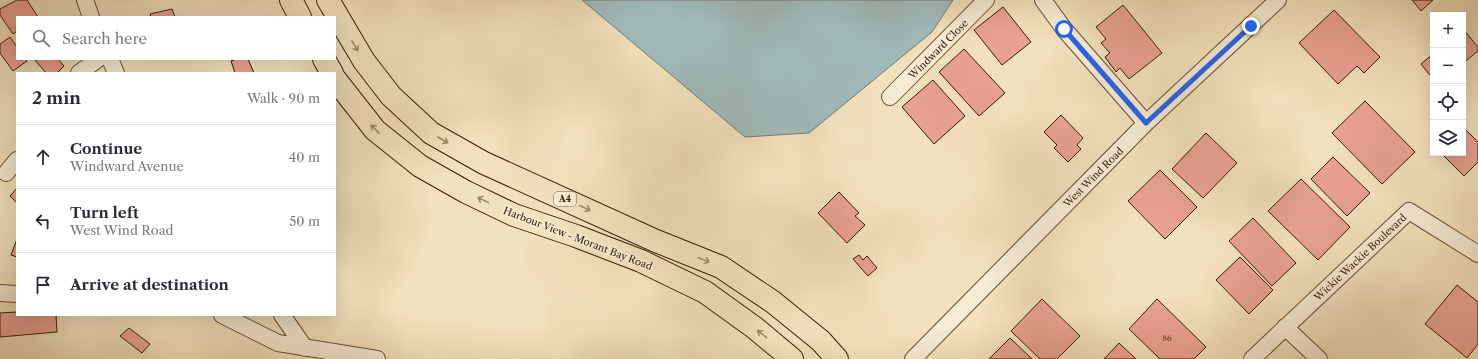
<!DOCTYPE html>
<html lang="en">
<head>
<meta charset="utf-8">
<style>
	body { margin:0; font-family:"Libre Caslon Text",serif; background:#f7f7f7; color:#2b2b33 }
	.controls { position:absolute; right:12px; top:12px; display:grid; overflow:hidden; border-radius:0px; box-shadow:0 4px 16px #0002 }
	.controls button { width:36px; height:36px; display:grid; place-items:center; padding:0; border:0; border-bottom:1px solid #e1e1e2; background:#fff; color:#2b2b33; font:20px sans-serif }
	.stop { position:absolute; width:12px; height:12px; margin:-9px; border:3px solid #2563eb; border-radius:50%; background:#fff }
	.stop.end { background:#2563eb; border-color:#fff; box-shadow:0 1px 4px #0008 }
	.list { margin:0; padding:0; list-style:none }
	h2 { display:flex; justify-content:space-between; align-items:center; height:52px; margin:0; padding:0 16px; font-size:17px }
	h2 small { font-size:13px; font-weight:400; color:#7c7c81 }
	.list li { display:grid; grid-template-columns:26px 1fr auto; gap:12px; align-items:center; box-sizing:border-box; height:64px; padding:0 16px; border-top:1px solid #e1e1e2 }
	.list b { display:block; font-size:15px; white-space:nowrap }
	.list p { margin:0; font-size:13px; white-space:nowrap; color:#7c7c81 }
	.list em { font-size:13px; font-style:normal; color:#7c7c81 }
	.icon { flex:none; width:22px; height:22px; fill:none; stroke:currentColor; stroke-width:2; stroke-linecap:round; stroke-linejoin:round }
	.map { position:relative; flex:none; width:1478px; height:359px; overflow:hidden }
	.search { position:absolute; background:#fff; box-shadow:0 4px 16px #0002; left:16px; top:16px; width:320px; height:44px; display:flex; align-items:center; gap:10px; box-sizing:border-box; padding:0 14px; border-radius:0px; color:#7c7c81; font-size:15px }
	.panel { position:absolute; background:#fff; box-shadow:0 4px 16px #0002; left:16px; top:72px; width:320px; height:244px; border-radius:0px }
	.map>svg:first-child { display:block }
	.water { fill:#a0bbbc; stroke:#777b73 }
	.building { fill:#e9a191; stroke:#391b06 }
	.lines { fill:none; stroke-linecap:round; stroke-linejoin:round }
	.minor-casing { stroke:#674c34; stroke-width:18 }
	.trunk-casing { stroke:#391b06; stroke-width:24 }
	.minor { stroke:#f6ecd3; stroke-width:16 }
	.trunk { stroke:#f1e1bc; stroke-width:22 }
	.oneway { stroke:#9e886a }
	.route { stroke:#2563eb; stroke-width:5 }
	.labels { text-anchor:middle; stroke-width:3.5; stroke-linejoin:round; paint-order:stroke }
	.number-label { font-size:8px; fill:#653c29 }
	.shield { fill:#f6ecd3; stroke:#725a44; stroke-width:1 }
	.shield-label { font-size:9px; font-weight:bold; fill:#391b06 }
	.street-label { font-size:10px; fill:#391b06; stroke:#f6ecd3 }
</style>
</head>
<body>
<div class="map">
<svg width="1478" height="359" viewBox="0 0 1478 359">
	<rect width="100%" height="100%" fill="#f1e1bc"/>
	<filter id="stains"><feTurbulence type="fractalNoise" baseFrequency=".005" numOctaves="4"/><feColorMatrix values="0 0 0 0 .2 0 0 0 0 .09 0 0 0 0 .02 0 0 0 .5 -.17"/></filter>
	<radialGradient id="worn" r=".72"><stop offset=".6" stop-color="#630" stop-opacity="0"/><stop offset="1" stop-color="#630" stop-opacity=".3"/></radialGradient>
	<path class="water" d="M 582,0 L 953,0 L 932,32 L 809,133 L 745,137 Z"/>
	<path class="building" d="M 17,0 L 27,0 L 38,17 L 17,17 L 17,31 L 13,34 L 0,15 L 0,9 Z
		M 1412,0 L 1433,0 L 1421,11 Z
		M 1123,5 L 1162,53 L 1129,79 L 1120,68 L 1116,72 L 1105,57 L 1110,53 L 1101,43 L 1106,39 L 1096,27 Z
		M 1003,7 L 1031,42 L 1002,65 L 974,30 Z
		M 172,9 L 175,17 L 151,17 L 150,14 Z
		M 1334,10 L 1380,57 L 1364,73 L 1357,66 L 1338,84 L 1299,43 Z
		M 1463,29 L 1478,47 L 1478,51 L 1463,63 Z
		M 10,37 L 17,47 L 17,59 L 25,59 L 27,61 L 13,71 L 0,53 L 0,44 Z
		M 964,49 L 1005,93 L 979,116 L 939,72 Z
		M 1433,54 L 1433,79 L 1421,64 Z
		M 34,59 L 58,59 L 64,66 L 57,73 L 46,73 Z
		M 237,59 L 248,59 L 254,73 L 235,73 L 231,61 Z
		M 933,80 L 965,116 L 934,144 L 902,107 Z
		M 1365,101 L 1415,152 L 1382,184 L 1332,133 Z
		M 1061,115 L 1083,138 L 1077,145 L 1081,149 L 1068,162 L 1054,148 L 1057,145 L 1044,132 Z
		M 1463,127 L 1478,142 L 1478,162 L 1464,176 L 1441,153 L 1463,153 Z
		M 1206,133 L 1237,163 L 1203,198 L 1172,169 Z
		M 1333,157 L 1370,193 L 1347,216 L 1311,179 Z
		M 1160,170 L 1197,207 L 1165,239 L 1128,201 Z
		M 1301,179 L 1350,227 L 1318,260 L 1268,211 Z
		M 17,188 L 17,203 L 10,196 Z
		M 839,192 L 859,213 L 855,216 L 865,225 L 847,243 L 818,213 Z
		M 1253,218 L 1296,263 L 1272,286 L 1229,241 Z
		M 17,239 L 17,257 L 11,255 Z
		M 859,255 L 863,260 L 867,256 L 877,268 L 868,276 L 853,259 Z
		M 1240,257 L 1273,290 L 1249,314 L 1216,280 Z
		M 1457,285 L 1478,302 L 1478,344 L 1467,358 L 1425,324 Z
		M 1042,299 L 1080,336 L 1057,359 L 1040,359 L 1011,331 Z
		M 1157,299 L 1206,347 L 1194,359 L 1160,359 L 1129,329 Z
		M 17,312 L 17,315 L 56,315 L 57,332 L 0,337 L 0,313 Z
		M 129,328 L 150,344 L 142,353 L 120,336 Z
		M 1010,338 L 1032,359 L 989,359 Z
		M 1119,343 L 1136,359 L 1104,359 Z"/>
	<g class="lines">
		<defs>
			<path id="minor" d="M 85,0 L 91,17
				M 1043,0 L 1064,29 L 1146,123
				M 110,59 L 116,73
				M 79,73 L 98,59
				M 890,97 L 986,0
				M 6,173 L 17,160
				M 0,293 L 17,294
				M 222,315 L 278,343 L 377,359
				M 282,315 L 305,348
				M 1285,327 L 1319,359
				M 913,359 L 1146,123 L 1278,0
				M 1252,359 L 1409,211 L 1478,254"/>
			<path id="trunk" d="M 291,0 L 300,17
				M 328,0 L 364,61 L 391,96 L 431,133 L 484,163 L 656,241 L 721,267 L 773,302 L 821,341 L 837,359
				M 324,59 L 332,73
				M 335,79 L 375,130 L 420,166 L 466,192 L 514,215 L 576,236 L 641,261 L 705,292 L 755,328 L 792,359"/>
		</defs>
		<use href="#minor" class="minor-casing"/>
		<use href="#trunk" class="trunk-casing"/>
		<use href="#minor" class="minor"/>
		<use href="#trunk" class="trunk"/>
	</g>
	<defs><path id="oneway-shaft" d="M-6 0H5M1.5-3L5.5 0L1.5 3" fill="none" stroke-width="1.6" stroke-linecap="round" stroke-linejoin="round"/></defs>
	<g class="oneway">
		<use href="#oneway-shaft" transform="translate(355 46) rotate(59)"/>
		<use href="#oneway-shaft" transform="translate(375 129) rotate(-134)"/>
		<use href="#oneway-shaft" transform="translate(443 140) rotate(30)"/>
		<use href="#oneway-shaft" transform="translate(483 200) rotate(-154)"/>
		<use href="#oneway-shaft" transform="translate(585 208) rotate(25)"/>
		<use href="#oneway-shaft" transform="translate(704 260) rotate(22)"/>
		<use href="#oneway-shaft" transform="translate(762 334) rotate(-141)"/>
	</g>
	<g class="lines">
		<path class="route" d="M 1064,29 L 1146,123 L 1251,26"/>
	</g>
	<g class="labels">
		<g class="number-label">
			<text x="1167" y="341">86</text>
		</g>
		<rect class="shield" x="554" y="192" width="22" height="14" rx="3"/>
		<g class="shield-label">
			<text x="565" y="202">A4</text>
		</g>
		<g class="street-label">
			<text transform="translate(938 49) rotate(-45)" y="4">Windward Close</text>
			<text transform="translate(1093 177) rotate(-45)" y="4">West Wind Road</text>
			<text transform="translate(578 238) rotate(21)" y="4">Harbour View - Morant Bay Road</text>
			<text transform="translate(1360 257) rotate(-43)" y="4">Wickie Wackie Boulevard</text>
		</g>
	</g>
	<rect width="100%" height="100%" filter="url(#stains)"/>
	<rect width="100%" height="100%" fill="url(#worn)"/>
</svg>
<div class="controls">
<button>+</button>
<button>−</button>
<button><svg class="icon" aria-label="locate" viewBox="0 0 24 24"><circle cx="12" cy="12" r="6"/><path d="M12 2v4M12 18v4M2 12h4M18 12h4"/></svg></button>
<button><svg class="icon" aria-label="layers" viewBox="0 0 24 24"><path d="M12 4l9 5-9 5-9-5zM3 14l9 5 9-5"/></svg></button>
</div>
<div class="stop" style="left:1064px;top:29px"></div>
<div class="stop end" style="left:1251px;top:26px"></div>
<div class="search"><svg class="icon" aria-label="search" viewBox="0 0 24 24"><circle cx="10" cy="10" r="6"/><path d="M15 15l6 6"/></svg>Search here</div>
<section class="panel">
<h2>2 min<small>Walk · 90 m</small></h2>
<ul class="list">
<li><svg class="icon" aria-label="ahead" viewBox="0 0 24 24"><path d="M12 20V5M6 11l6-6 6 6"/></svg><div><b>Continue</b><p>Windward Avenue</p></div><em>40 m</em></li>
<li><svg class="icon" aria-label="left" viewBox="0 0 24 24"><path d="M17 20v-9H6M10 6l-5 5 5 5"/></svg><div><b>Turn left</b><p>West Wind Road</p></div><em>50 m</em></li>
<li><svg class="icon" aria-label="arrive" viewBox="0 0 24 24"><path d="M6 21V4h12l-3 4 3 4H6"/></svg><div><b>Arrive at destination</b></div></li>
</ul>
</section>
</div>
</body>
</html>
